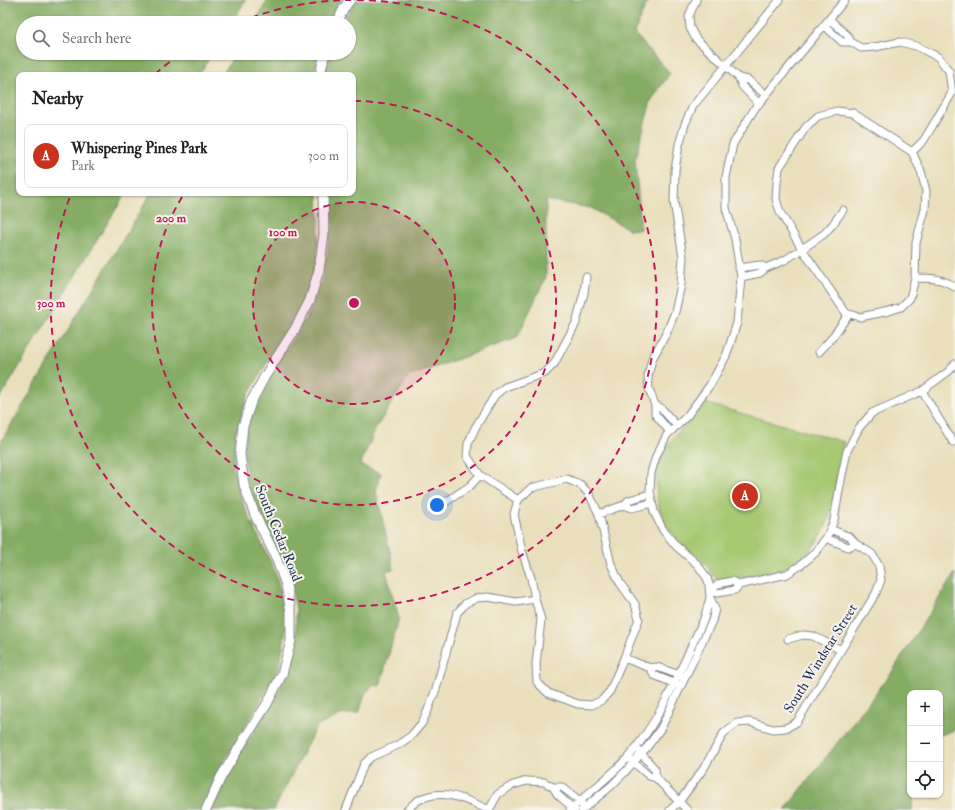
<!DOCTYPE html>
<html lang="en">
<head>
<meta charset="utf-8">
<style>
	body { margin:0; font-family:"IM FELL Double Pica",serif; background:#f6f6f6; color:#202124 }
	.controls { position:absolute; right:12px; bottom:12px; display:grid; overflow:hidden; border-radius:8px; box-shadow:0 1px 3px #0004 }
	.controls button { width:36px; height:36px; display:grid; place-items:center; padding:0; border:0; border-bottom:1px solid #e0e0e0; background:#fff; color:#202124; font:20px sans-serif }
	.you { position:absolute; left:437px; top:505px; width:14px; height:14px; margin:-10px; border:3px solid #fff; border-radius:50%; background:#1a73e8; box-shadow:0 0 0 6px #1a73e833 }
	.badge { display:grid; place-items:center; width:26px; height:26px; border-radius:50%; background:#c8321e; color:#fff; font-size:13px; font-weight:700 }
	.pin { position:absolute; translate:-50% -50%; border:2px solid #fff; box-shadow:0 1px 4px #0006 }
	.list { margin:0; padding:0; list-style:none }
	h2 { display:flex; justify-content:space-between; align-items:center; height:52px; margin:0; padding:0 16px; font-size:17px }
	h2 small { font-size:13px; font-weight:400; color:#757577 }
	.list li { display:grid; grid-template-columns:26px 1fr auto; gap:12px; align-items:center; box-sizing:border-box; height:64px; margin:0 8px 8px; padding:0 8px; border:1px solid #e0e0e0; border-radius:8px }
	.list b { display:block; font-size:15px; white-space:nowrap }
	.list p { margin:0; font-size:13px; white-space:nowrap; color:#757577 }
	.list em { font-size:13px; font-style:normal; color:#757577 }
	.icon { flex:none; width:22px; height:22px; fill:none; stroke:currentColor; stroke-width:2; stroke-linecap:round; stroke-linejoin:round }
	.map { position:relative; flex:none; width:955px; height:810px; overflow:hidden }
	.search { position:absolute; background:#fff; box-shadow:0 1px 3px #0004; left:16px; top:16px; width:340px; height:44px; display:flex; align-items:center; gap:10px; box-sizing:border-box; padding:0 14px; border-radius:22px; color:#757577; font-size:15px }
	.panel { position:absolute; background:#fff; box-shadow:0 1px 3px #0004; left:16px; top:72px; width:340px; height:124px; border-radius:8px }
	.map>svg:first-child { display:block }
	.green { fill:#a5c871; stroke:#607c68 }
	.forest { fill:#84ac63; stroke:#506e60 }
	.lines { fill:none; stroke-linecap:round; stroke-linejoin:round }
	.minor-casing { stroke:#82878d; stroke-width:9 }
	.tertiary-casing { stroke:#82878d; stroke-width:11 }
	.minor { stroke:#fff; stroke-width:7 }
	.tertiary { stroke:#fff; stroke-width:9 }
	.ring { fill:none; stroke:#c2185b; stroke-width:2; stroke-dasharray:7 5 }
	.labels { text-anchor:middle; stroke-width:4; stroke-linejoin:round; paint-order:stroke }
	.street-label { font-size:14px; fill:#1b2f5e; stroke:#f7f3e8 }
	.centre { fill:#c2185b; stroke:#f7f3e8; stroke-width:2 }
	.ring-label { font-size:12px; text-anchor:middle; font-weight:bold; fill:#c2185b; stroke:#f7f3e8; stroke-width:4; stroke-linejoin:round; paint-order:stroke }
</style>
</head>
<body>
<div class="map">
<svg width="955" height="810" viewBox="0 0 955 810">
	<rect width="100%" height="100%" fill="#f7f3e8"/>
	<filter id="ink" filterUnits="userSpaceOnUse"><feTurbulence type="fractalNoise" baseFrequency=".025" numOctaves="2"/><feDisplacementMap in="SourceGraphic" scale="8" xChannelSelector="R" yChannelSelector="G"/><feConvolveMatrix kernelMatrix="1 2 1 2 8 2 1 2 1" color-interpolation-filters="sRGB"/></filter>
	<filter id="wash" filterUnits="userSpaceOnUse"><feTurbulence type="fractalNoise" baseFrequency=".012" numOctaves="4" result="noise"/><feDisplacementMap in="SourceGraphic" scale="16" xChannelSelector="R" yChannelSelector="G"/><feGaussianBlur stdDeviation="0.9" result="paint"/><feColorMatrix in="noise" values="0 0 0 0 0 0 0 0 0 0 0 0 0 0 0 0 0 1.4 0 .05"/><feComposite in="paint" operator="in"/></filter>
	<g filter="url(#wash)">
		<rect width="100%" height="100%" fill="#eadfbc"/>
		<path class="green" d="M 704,403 L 844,442 C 837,465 837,488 831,511 C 825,535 809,556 787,567 C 771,573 753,575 736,579 C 731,578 723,581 718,579 C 713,578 709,567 705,563 C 701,559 698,556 693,553 C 687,548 680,543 675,537 C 654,511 650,477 666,448 C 670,442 675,436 680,431 C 688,422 696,413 704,403 Z"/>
		<path class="forest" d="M 0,0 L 246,0 L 231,23 L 23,23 L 23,53 L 213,53 L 199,75 L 19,75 L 19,193 L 126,193 L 0,398 Z
			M 268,0 L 343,0 L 339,4 L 331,23 L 254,23 Z
			M 357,0 L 648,0 L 634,33 L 670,73 L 651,101 L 635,159 L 641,229 L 630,230 L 591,208 L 546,200 L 546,277 L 517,338 L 408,377 L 376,428 L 360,465 L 381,473 L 376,491 L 394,569 L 386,571 L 399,618 L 380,686 L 373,685 L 365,694 L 359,713 L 340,715 L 316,727 L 274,810 L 211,810 L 224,781 L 237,758 L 273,702 L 286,677 L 296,642 L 296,609 L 289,575 L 256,508 L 247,482 L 244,452 L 247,426 L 254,404 L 266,380 L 309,313 L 321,282 L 328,248 L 330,210 L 328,193 L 353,193 L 353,75 L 324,75 L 328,53 L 349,53 L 349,23 L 341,23 Z
			M 236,53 L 319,53 L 314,75 L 222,75 Z
			M 151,193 L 318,193 L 319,220 L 317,261 L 305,299 L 249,393 L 236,432 L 233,470 L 243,504 L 274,569 L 283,600 L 286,629 L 279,670 L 218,772 L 201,810 L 0,810 L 0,443 Z
			M 955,573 L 955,730 L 940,735 L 940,693 L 910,693 L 910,795 L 914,795 L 912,810 L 785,810 L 890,675 Z"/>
	</g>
	<g filter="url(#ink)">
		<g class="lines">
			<defs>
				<path id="minor" d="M 696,0 L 689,16 L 690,28 L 696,39 L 739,78 L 748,80 L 766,95
					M 829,19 L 847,35 L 851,42
					M 824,25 L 842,42 L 851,42 L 861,48 L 875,47 L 900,42 L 916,46 L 938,57 L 949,71 L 952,93 L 924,140 L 912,152
					M 739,78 L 742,86 L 759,104
					M 837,111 L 853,113 L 912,152 L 921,171 L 926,191 L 925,209 L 916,243 L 915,278 L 910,298 L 901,307 L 889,311 L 860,317 L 846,313 L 802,249 L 780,212 L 776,199 L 777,183 L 779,168 L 806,127 L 818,116 Z
					M 739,268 L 760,265 L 766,268
					M 741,277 L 760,273 L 766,268 L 785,260 L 802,249 L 824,234 L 833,224 L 843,210
					M 915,278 C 931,278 942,278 955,287
					M 819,352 L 831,339 L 849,314
					M 922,391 L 953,442
					M 655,405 L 661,408 L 677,426
					M 670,432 L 655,414 L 655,405 L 649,389 L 648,376 L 652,359 L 667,332 L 675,312 L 681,285 L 683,257 L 674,202 L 675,170 L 679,145 L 685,124 L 693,106 L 778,2 L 779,0
					M 518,500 L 514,514 L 522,551 L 531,578 L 535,599 L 541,620 L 536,664 L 537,682 L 548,693 L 578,704 L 592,705 L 602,700 L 610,691 L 624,658 L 650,668
					M 518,500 L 480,475 L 467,456 L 468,444 L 475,428 L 495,395 L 505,387 L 545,373 L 554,364 L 576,323 L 584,293 L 586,277
					M 518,500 L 531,488 L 567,479 L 581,485 L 589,494 L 599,514 L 611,564 L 620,583 L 635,604 L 639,619 L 624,658
					M 624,505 L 632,508 L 652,503
					M 435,509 L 470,486 L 480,475
					M 599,514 L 624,505 L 629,500 L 650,494
					M 826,538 L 848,547 L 856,544
					M 732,581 L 739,585 L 735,590 L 717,593 L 710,590 L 718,584 Z
					M 739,585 L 787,574 L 801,565 L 816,552 L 828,535 L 834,520 L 840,485 L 847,451 L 859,428 L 872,413 L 922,391 L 949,371 L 955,364
					M 788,639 L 803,635 L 813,636 L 841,650
					M 650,668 L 657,667 L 682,676
					M 650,668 L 654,675 L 678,685
					M 639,751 L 655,769 L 656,778
					M 631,760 L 649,776 L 656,778 L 687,810
					M 553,787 L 558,795 L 575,810
					M 346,810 L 364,764 L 371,757 L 398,745 L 411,736 L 422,723 L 428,710 L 436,689 L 457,613 L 466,603 L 477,598 L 488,597 L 516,602 L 535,599
					M 407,810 C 411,807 414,802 419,800 C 443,787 467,800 489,810 L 498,794 L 513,785 L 527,781 L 544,782 L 553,787 L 562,787 L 580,801 L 582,805
					M 570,810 C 590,791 613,775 631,754 C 664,714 682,665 704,619 L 710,598 L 709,584 L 707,578 L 697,564 L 676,546 L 663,530 L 654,512 L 650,491 L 651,473 L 656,456 L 667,435 L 687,416 L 710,385 L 726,356 L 737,323 L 741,277 L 735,239 L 726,208 L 726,177 L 733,144 L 755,108 L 845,0
					M 582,810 L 611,786 L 625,772 L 648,746 L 661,728 L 712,621 L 715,609 L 710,598
					M 670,810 L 679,802 L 704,768 L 724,733 L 737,723 L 750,722 L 773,729 L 786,728 L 797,722 L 876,593 L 881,580 L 879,566 L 872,554 L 856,544 L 850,537 L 830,529"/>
				<path id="tertiary" d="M 337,23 L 344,8 L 350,0
					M 320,75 L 325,53
					M 206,810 L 221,777 L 245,738 L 267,704 L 282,674 L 291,641 L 291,612 L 286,585 L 275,555 L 255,515 L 244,485 L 240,454 L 243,426 L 251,402 L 265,376 L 295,329 L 310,300 L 319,270 L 324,234 L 323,193"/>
			</defs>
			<use href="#minor" class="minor-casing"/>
			<use href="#tertiary" class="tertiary-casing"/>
			<use href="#minor" class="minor"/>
			<use href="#tertiary" class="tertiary"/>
		</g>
	</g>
	<circle cx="354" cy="303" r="101" fill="#c2185b" fill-opacity=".12"/>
	<g class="ring">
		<circle cx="354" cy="303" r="101"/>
		<path d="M354 101A202 202 0 1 1 184 194"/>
		<path d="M155 74A303 303 0 0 1 182 53M240 22A303 303 0 0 1 351 0M357 0A303 303 0 1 1 71 194"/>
	</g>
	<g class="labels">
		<g class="street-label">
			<text transform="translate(279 533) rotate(68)" y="5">South Cedar Road</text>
			<text transform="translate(820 658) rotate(-58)" y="5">South Windstar Street</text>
		</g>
	</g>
	<circle cx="354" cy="303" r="6" class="centre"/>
	<g class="ring-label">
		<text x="171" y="222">200 m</text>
		<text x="283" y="236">100 m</text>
		<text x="51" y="307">300 m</text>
	</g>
</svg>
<div class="controls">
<button>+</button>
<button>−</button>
<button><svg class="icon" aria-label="locate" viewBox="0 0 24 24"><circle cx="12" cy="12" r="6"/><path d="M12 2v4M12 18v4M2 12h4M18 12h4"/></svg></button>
</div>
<div class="you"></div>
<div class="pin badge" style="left:745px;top:496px">A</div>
<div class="search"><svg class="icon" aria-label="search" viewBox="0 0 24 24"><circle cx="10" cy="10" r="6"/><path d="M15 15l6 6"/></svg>Search here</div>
<section class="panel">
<h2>Nearby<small></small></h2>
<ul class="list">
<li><span class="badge">A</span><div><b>Whispering Pines Park</b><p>Park</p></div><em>300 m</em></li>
</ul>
</section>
</div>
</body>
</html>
